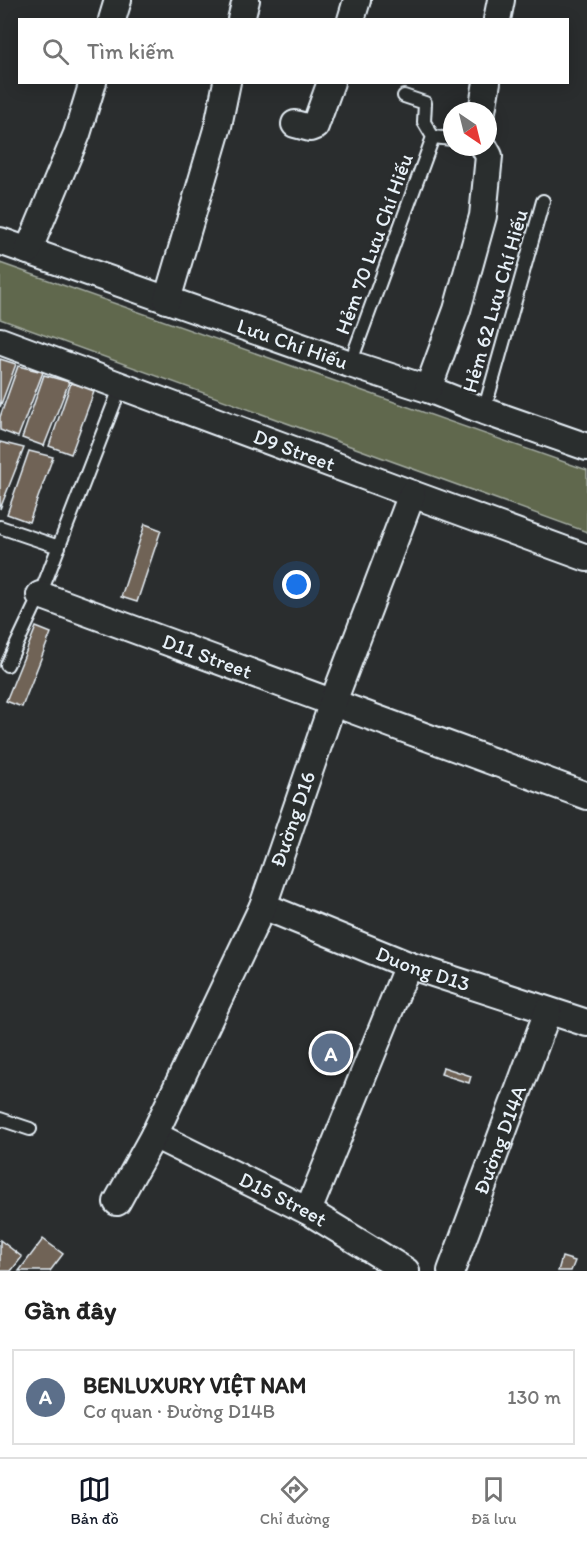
<!DOCTYPE html>
<html lang="vi">
<head>
<meta charset="utf-8">
<style>
	body { margin:0; font-family:Itim,sans-serif; background:#f2f2f2; color:#222 }
	.compass { position:absolute; left:443px; top:102px; width:54px; height:54px; border-radius:50%; background:#fff; box-shadow:0 3px 15px #0003; rotate:145deg }
	.you { position:absolute; left:297px; top:585px; width:21px; height:21px; margin:-15px; border:4px solid #fff; border-radius:50%; background:#1a73e8; box-shadow:0 0 0 9px #1a73e833 }
	.badge { display:grid; place-items:center; width:39px; height:39px; border-radius:50%; background:#111827; color:#fff; font-size:20px; font-weight:700 }
	.pin { position:absolute; translate:-50% -50%; border:3px solid #fff; box-shadow:0 2px 6px #0006 }
	.list { margin:0; padding:0; list-style:none }
	h2 { display:flex; justify-content:space-between; align-items:center; height:78px; margin:0; padding:0 24px; font-size:26px }
	h2 small { font-size:20px; font-weight:400; color:#767676 }
	.list li { display:grid; grid-template-columns:39px 1fr auto; gap:18px; align-items:center; box-sizing:border-box; height:96px; margin:0 12px 12px; padding:0 12px; border:2px solid #e0e0e0; border-radius:0px }
	.list b { display:block; font-size:22px; white-space:nowrap }
	.list p { margin:0; font-size:20px; white-space:nowrap; color:#767676 }
	.list em { font-size:20px; font-style:normal; color:#767676 }
	.icon { flex:none; width:33px; height:33px; fill:none; stroke:currentColor; stroke-width:2; stroke-linecap:round; stroke-linejoin:round }
	.map { position:relative; flex:none; width:587px; height:1271px; overflow:hidden }
	.search { position:absolute; background:#fff; box-shadow:0 3px 15px #0003; left:18px; right:18px; top:18px; height:66px; display:flex; align-items:center; gap:15px; box-sizing:border-box; padding:0 21px; border-radius:0px; color:#767676; font-size:22px }
	.sheet { height:186px; background:#fff }
	nav { display:flex; justify-content:space-around; align-items:center; box-sizing:border-box; height:84px; border-top:2px solid #e0e0e0; background:#fff; font-size:16px; color:#767676 }
	nav a { display:grid; justify-items:center; gap:3px }
	nav .on { color:#111827 }
	.map>svg:first-child { display:block }
	.green { fill:#61674d; stroke:#a4aca2; stroke-width:1.5 }
	.building { fill:#706356; stroke:#e8f1f8; stroke-width:1.5 }
	.lines { fill:none; stroke-linecap:round; stroke-linejoin:round }
	.service-casing { stroke:#e8f1f8; stroke-width:16 }
	.minor-casing { stroke:#e8f1f8; stroke-width:30 }
	.service { stroke:#2a2d2e; stroke-width:12 }
	.minor { stroke:#2a2d2e; stroke-width:26 }
	.labels { text-anchor:middle; stroke-width:4.5; stroke-linejoin:round; paint-order:stroke }
	.street-label { font-size:21px; fill:#e8f1f8; stroke:#2a2d2e }
</style>
</head>
<body>
<div class="map">
<svg width="587" height="1271" viewBox="0 0 587 1271">
	<rect width="100%" height="100%" fill="#2a2d2e"/>
	<filter id="ink" filterUnits="userSpaceOnUse"><feTurbulence type="fractalNoise" baseFrequency=".0167" numOctaves="2"/><feDisplacementMap in="SourceGraphic" scale="12" xChannelSelector="R" yChannelSelector="G"/><feConvolveMatrix kernelMatrix="1 2 1 2 8 2 1 2 1" color-interpolation-filters="sRGB"/></filter>
	<g filter="url(#ink)">
		<path class="green" d="M 0,263 L 587,470 L 587,532 L 0,319 Z"/>
		<path class="building" d="M 0,359 L 16,364 L 0,407 Z
			M 18,366 L 43,372 L 18,437 L 0,430 L 0,417 Z
			M 44,375 L 69,382 L 44,446 L 22,438 Z
			M 71,383 L 95,389 L 71,454 L 49,446 Z
			M 0,442 L 24,448 L 0,509 Z
			M 29,451 L 53,457 L 29,522 L 7,514 Z
			M 145,524 L 161,530 L 137,602 L 121,597 Z
			M 36,627 L 51,633 L 22,707 L 6,701 Z
			M 443,1067 L 471,1076 L 469,1083 L 441,1074 Z
			M 43,1239 L 63,1254 L 50,1271 L 19,1271 Z
			M 0,1240 L 22,1257 L 11,1271 L 0,1271 Z
			M 562,1257 L 575,1261 L 571,1271 L 558,1271 Z"/>
		<g class="lines">
			<defs>
				<path id="service" d="M 404,96 L 425,103 L 424,122 L 433,137
					M 350,364 L 433,137 L 452,139
					M 484,411 L 543,201
					M 0,527 L 59,547
					M 7,665 L 40,595 L 121,386
					M 0,1119 L 30,1129"/>
				<g id="minor">
					<path d="M 112,20 L 118,0"/>
					<path d="M 241,20 L 246,0"/>
					<path d="M 351,20 L 357,0"/>
					<path d="M 497,20 L 501,0"/>
					<path d="M 482,111 L 487,82"/>
					<path d="M 295,124 L 310,128 L 315,126 L 331,82"/>
					<path id="s1" d="M 0,241 L 350,364 L 428,389 L 484,411 L 587,447"/>
					<path d="M 28,251 L 77,134 L 93,82"/>
					<path d="M 167,300 L 218,126 L 227,82"/>
					<path id="s2" d="M 0,341 L 412,494 L 587,558"/>
					<path d="M 428,389 L 457,310 L 483,216 L 489,156 L 484,147"/>
					<path id="s3" d="M 40,595 L 587,796"/>
					<path id="s4" d="M 263,906 L 408,965 L 587,1023"/>
					<path id="s5" d="M 154,1135 L 308,1211 L 406,1271"/>
					<path id="s6" d="M 117,1202 L 154,1135 L 263,906 L 333,702 L 412,494"/>
					<path d="M 308,1211 L 408,965"/>
					<path id="s7" d="M 451,1271 L 548,1011"/>
				</g>
			</defs>
			<use href="#service" class="service-casing"/>
			<use href="#minor" class="minor-casing"/>
			<use href="#service" class="service"/>
			<use href="#minor" class="minor"/>
		</g>
	</g>
	<g class="labels">
		<g class="street-label">
			<text transform="translate(374 244) rotate(-70)" y="7">Hẻm 70 Lưu Chí Hiếu</text>
			<text transform="translate(495 301) rotate(-74)" y="7">Hẻm 62 Lưu Chí Hiếu</text>
			<text dy="7" stroke="none"><textPath href="#s1" startOffset="310">Lưu Chí Hiếu</textPath></text>
			<text dy="7" stroke="none"><textPath href="#s2" startOffset="314">D9 Street</textPath></text>
			<text dy="7" stroke="none"><textPath href="#s3" startOffset="178">D11 Street</textPath></text>
			<text dy="7" stroke="none"><textPath href="#s6" startOffset="422">Đường D16</textPath></text>
			<text dy="7" stroke="none"><textPath href="#s4" startOffset="172">Duong D13</textPath></text>
			<text dy="7" stroke="none"><textPath href="#s7" startOffset="140">Đường D14A</textPath></text>
			<text dy="7" stroke="none"><textPath href="#s5" startOffset="144">D15 Street</textPath></text>
		</g>
	</g>
</svg>
<svg class="compass" viewBox="-18 -18 36 36"><path d="M0-13l5 13h-10z" fill="#e53935"/><path d="M0 13l5-13h-10z" fill="#767676"/></svg>
<div class="you"></div>
<div class="pin badge" style="left:331px;top:1053px;background:#5c6f8a">A</div>
<div class="search"><svg class="icon" aria-label="search" viewBox="0 0 24 24"><circle cx="10" cy="10" r="6"/><path d="M15 15l6 6"/></svg>Tìm kiếm</div>
</div>
<section class="sheet">
<h2>Gần đây<small></small></h2>
<ul class="list">
<li><span class="badge" style="background:#5c6f8a">A</span><div><b>BENLUXURY VIỆT NAM</b><p>Cơ quan · Đường D14B</p></div><em>130 m</em></li>
</ul>
</section>
<nav>
<a class="on"><svg class="icon" aria-label="map" viewBox="0 0 24 24"><path d="M3 6l6-2 6 2 6-2v14l-6 2-6-2-6 2zM9 4v14M15 6v14"/></svg>Bản đồ</a>
<a><svg class="icon" aria-label="directions" viewBox="0 0 24 24"><path d="M12 3l9 9-9 9-9-9zM9 14v-3h6M13 9l2 2-2 2"/></svg>Chỉ đường</a>
<a><svg class="icon" aria-label="saved" viewBox="0 0 24 24"><path d="M7 4h10v16l-5-4-5 4z"/></svg>Đã lưu</a>
</nav>
</body>
</html>
